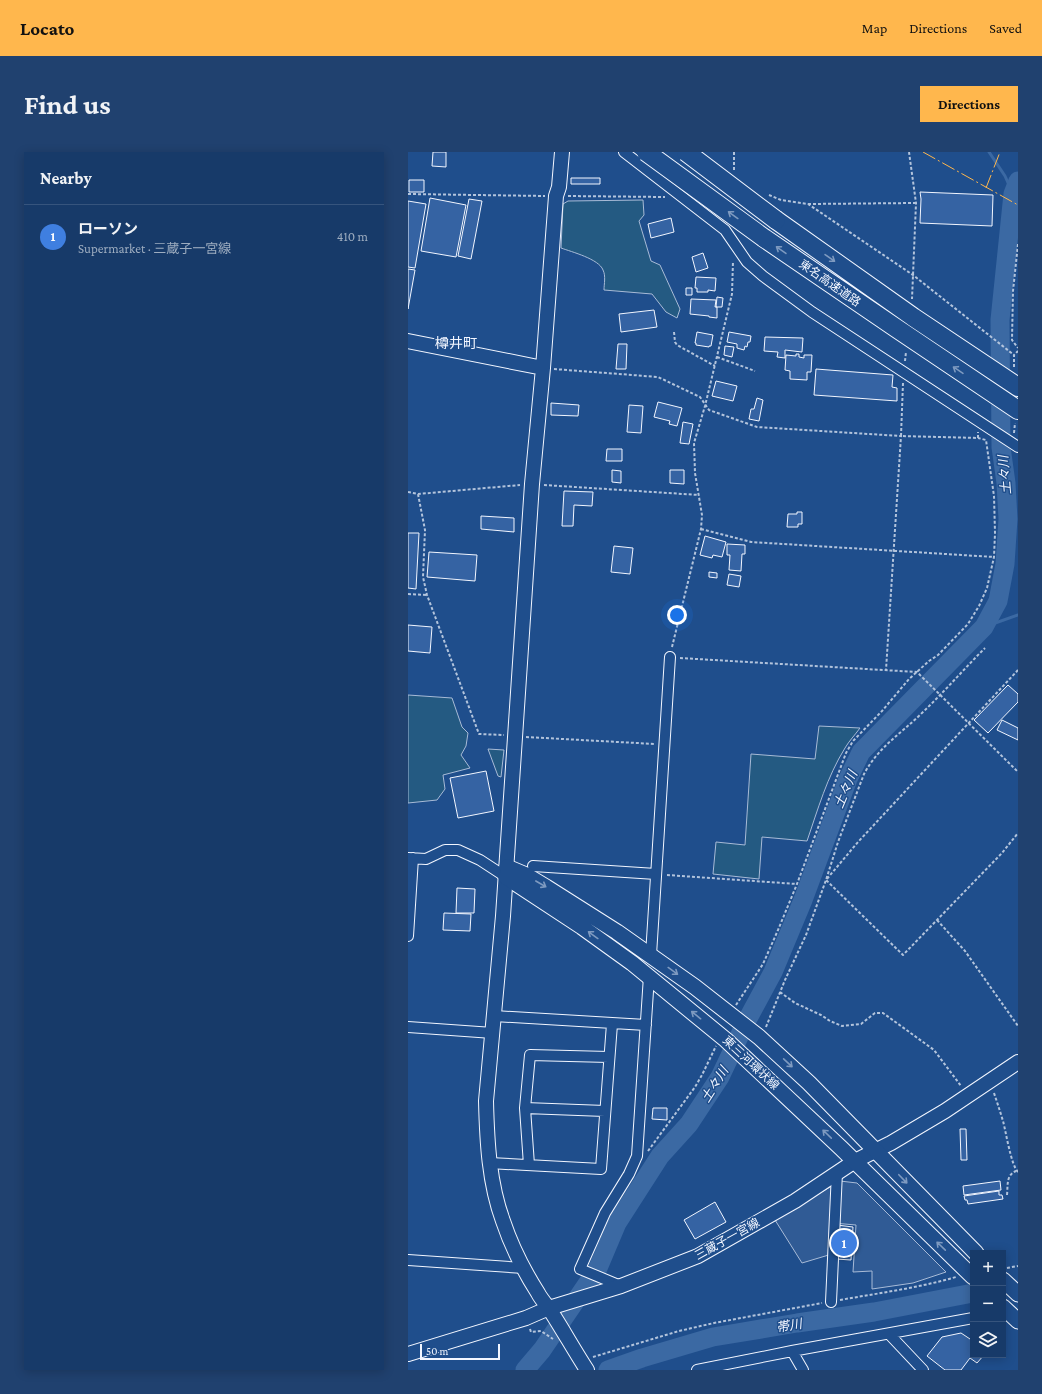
<!DOCTYPE html>
<html lang="en">
<head>
<meta charset="utf-8">
<style>
	body { margin:0; font-family:"Crimson Pro","Noto Sans JP",serif; background:#20416f; color:#f1f3f6 }
	.controls { position:absolute; right:12px; bottom:12px; display:grid; overflow:hidden; border-radius:0px; box-shadow:0 2px 10px #0003 }
	.controls button { width:36px; height:36px; display:grid; place-items:center; padding:0; border:0; border-bottom:1px solid #36547d; background:#173a69; color:#f1f3f6; font:20px sans-serif }
	.scale { position:absolute; left:12px; bottom:10px; width:80px; box-sizing:border-box; padding-left:4px; border:2px solid #f2f6ff; border-top:0; font-size:11px; line-height:14px; white-space:nowrap; color:#f2f6ff; -webkit-text-stroke:3px #1f4e8c; paint-order:stroke }
	.you { position:absolute; left:269px; top:463px; width:14px; height:14px; margin:-10px; border:3px solid #fff; border-radius:50%; background:#1a73e8; box-shadow:0 0 0 6px #1a73e833 }
	.badge { display:grid; place-items:center; width:26px; height:26px; border-radius:50%; background:#ffb74d; color:#fff; font-size:13px; font-weight:700 }
	.pin { position:absolute; translate:-50% -50%; border:2px solid #fff; box-shadow:0 1px 4px #0006 }
	.list { margin:0; padding:0; list-style:none }
	h2 { display:flex; justify-content:space-between; align-items:center; height:52px; margin:0; padding:0 16px; font-size:17px }
	h2 small { font-size:13px; font-weight:400; color:#9eadc0 }
	.list li { display:grid; grid-template-columns:26px 1fr auto; gap:12px; align-items:center; box-sizing:border-box; height:64px; padding:0 16px; border-top:1px solid #36547d }
	.list b { display:block; font-size:15px; white-space:nowrap }
	.list p { margin:0; font-size:13px; white-space:nowrap; color:#9eadc0 }
	.list em { font-size:13px; font-style:normal; color:#9eadc0 }
	.icon { flex:none; width:22px; height:22px; fill:none; stroke:currentColor; stroke-width:2; stroke-linecap:round; stroke-linejoin:round }
	.map { position:relative; flex:none; width:610px; height:1218px; overflow:hidden; border-radius:0px }
	header { display:flex; align-items:center; gap:24px; box-sizing:border-box; height:56px; padding:0 20px; background:#ffb74d; color:#111 }
	header strong { font-size:19px }
	nav { display:flex; gap:22px; margin-inline-start:auto; font-size:14px }
	.intro { display:flex; align-items:center; justify-content:space-between; box-sizing:border-box; height:96px; padding:0 24px }
	h1 { margin:0; font-size:28px }
	.button { padding:10px 18px; border-radius:0px; background:#ffb74d; color:#111; font-size:14px; font-weight:700 }
	main { display:flex; gap:24px; padding:0 24px }
	aside { flex:1; background:#173a69; border-radius:0px; box-shadow:0 2px 10px #0003 }
	.map>svg:first-child { display:block }
	.green { fill:#245a82; stroke:#a8bbd7 }
	.parking { fill:#305b95; stroke:#a8bbd7 }
	.lines { fill:none; stroke-linecap:round; stroke-linejoin:round }
	.stream { stroke:#3b69a3; stroke-width:3 }
	.river { stroke:#3b69a3; stroke-width:19 }
	.building { fill:#3563a3; stroke:#f2f6ff }
	.street-casing { stroke:#f2f6ff; stroke-width:12 }
	.secondary-casing { stroke:#f2f6ff; stroke-width:16 }
	.primary-casing { stroke:#f2f6ff; stroke-width:17 }
	.highway-casing { stroke:#f2f6ff; stroke-width:20 }
	.path { stroke:#b3c4dc; stroke-width:2; stroke-dasharray:3 2; stroke-linecap:butt }
	.street { stroke:#1f4e8c; stroke-width:10 }
	.secondary { stroke:#1f4e8c; stroke-width:14 }
	.primary { stroke:#1f4e8c; stroke-width:15 }
	.highway { stroke:#1f4e8c; stroke-width:18 }
	.highway-bridge-casing { stroke:#f2f6ff; stroke-width:20; stroke-linecap:butt }
	.highway-bridge { stroke:#1f4e8c; stroke-width:18 }
	.power { stroke:#ffb74d; stroke-width:1; stroke-dasharray:14 3 2 3; stroke-linecap:butt }
	.oneway { stroke:#7e9ac0 }
	.labels { text-anchor:middle; stroke-width:3; stroke-linejoin:round; paint-order:stroke }
	.street-label { font-size:12px; fill:#f2f6ff; stroke:#1f4e8c }
	.water-label { font-size:13px; font-style:italic; fill:#f2f6ff; stroke:#1f4e8c }
	.quarter-label { font-size:14px; fill:#f2f6ff; stroke:#1f4e8c }
</style>
</head>
<body>
<header>
<strong>Locato</strong>
<nav><a>Map</a><a>Directions</a><a>Saved</a></nav>
</header>
<div class="intro"><h1>Find us</h1><a class="button">Directions</a></div>
<main>
<aside>
<h2>Nearby<small></small></h2>
<ul class="list">
<li><span class="badge" style="background:#3f7fe0">1</span><div><b>ローソン</b><p>Supermarket · 三蔵子一宮線</p></div><em>410 m</em></li>
</ul>
</aside>
<div class="map">
<svg width="610" height="1218" viewBox="0 0 610 1218">
	<rect width="100%" height="100%" fill="#1f4e8c"/>
	<path class="green" d="M 235,48 L 236,63 L 231,69 L 243,109 L 252,113 L 272,157 L 269,166 L 258,160 L 244,142 L 196,138 C 196,132 198,124 195,118 C 191,107 164,100 153,96 L 155,52 L 160,49 Z
		M 0,543 L 44,546 L 54,575 L 60,581 L 58,594 L 53,603 L 62,616 L 35,623 L 37,637 L 29,648 L 0,651 Z
		M 411,574 L 452,576 C 447,583 441,589 437,596 C 419,625 410,657 399,689 L 354,685 L 351,727 L 305,722 L 308,690 L 337,693 L 343,602 L 407,607 Z
		M 80,597 L 96,598 L 93,625 L 90,624 Z"/>
	<path class="parking" d="M 432,1029 L 449,1031 L 538,1120 L 505,1131 L 464,1137 L 464,1119 L 445,1120 L 448,1073 L 425,1071 L 424,1102 L 394,1111 L 367,1068 Z"/>
	<g class="lines">
		<path class="stream" d="M 581,0 L 597,24 L 605,42
			M 576,475 L 610,463"/>
		<path class="river" d="M 117,1218 L 134,1198 L 190,1116 L 209,1071 L 252,1004 L 281,972 L 312,925 L 337,872 L 365,820 L 395,748 L 440,627 L 453,600 L 576,475 L 590,449 L 597,412 L 600,367 L 598,331 L 593,295 L 592,168 L 605,42 L 610,29
			M 200,1218 L 234,1206 L 305,1185 L 389,1171 L 466,1160 L 565,1141"/>
	</g>
	<path class="building" d="M 25,0 L 38,0 L 38,15 L 24,14 Z
		M 163,26 L 192,26 L 192,32 L 163,32 Z
		M 1,28 L 16,28 L 16,40 L 1,40 Z
		M 512,40 L 585,43 L 584,74 L 512,71 L 513,47 Z
		M 22,46 L 58,53 L 48,105 L 13,99 Z
		M 61,47 L 74,49 L 63,107 L 50,104 Z
		M 0,49 L 18,52 L 7,116 L 0,115 Z
		M 263,66 L 266,80 L 243,86 L 240,72 Z
		M 295,101 L 300,116 L 288,120 L 284,105 Z
		M 0,117 L 7,118 L 0,157 Z
		M 288,125 L 308,126 L 307,139 L 300,138 L 300,140 L 289,140 L 289,136 L 287,136 Z
		M 278,136 L 284,136 L 284,143 L 278,143 Z
		M 309,145 L 315,146 L 314,155 L 308,155 Z
		M 283,147 L 308,148 L 307,155 L 309,155 L 309,166 L 301,165 L 301,164 L 282,162 Z
		M 246,158 L 249,175 L 213,180 L 211,162 Z
		M 289,180 L 305,183 L 303,194 L 301,194 L 301,195 L 288,193 L 288,191 L 287,191 Z
		M 321,180 L 343,184 L 342,190 L 340,190 L 339,195 L 337,194 L 336,198 L 329,196 L 329,192 L 319,190 Z
		M 357,185 L 395,186 L 394,200 L 377,198 L 377,206 L 369,205 L 370,200 L 356,199 Z
		M 210,192 L 219,192 L 218,217 L 208,217 Z
		M 317,194 L 326,195 L 324,205 L 316,203 Z
		M 388,202 L 391,202 L 391,205 L 396,206 L 396,203 L 404,203 L 403,220 L 399,220 L 399,228 L 382,227 L 382,219 L 377,218 L 378,203 L 388,204 Z
		M 408,217 L 485,223 L 484,235 L 489,236 L 489,249 L 406,243 Z
		M 308,229 L 329,234 L 325,249 L 304,244 Z
		M 349,246 L 355,248 L 351,269 L 341,267 L 343,257 L 346,257 Z
		M 250,250 L 274,256 L 269,274 L 261,272 L 262,269 L 246,265 Z
		M 143,251 L 171,253 L 170,264 L 143,263 Z
		M 221,253 L 235,254 L 233,281 L 219,280 Z
		M 275,270 L 285,272 L 281,292 L 272,291 Z
		M 199,297 L 214,297 L 214,309 L 198,309 Z
		M 204,318 L 213,319 L 213,331 L 204,330 Z
		M 262,318 L 276,318 L 276,332 L 262,331 Z
		M 156,339 L 185,340 L 184,354 L 166,353 L 165,374 L 154,374 Z
		M 389,360 L 394,360 L 394,372 L 390,372 L 390,375 L 379,375 L 380,362 L 389,362 Z
		M 73,364 L 106,366 L 106,380 L 73,377 Z
		M 0,381 L 11,381 L 8,437 L 0,436 Z
		M 297,384 L 318,390 L 314,405 L 305,403 L 304,406 L 292,403 Z
		M 319,392 L 337,393 L 337,402 L 334,402 L 333,419 L 321,418 L 322,403 L 319,403 Z
		M 206,394 L 225,396 L 222,422 L 203,420 Z
		M 21,400 L 69,403 L 67,429 L 19,425 Z
		M 301,420 L 309,421 L 309,426 L 301,425 Z
		M 321,422 L 333,424 L 331,435 L 319,433 Z
		M 0,473 L 24,475 L 22,501 L 0,499 Z
		M 600,533 L 610,542 L 610,550 L 580,581 L 566,568 Z
		M 594,568 L 610,576 L 610,588 L 589,578 Z
		M 78,619 L 86,659 L 50,666 L 42,626 Z
		M 49,736 L 67,737 L 66,761 L 48,761 Z
		M 36,761 L 63,762 L 62,779 L 35,778 Z
		M 245,956 L 259,956 L 259,968 L 244,967 Z
		M 552,977 L 558,977 L 559,1008 L 553,1008 Z
		M 592,1029 L 593,1038 L 556,1043 L 555,1034 Z
		M 591,1039 L 591,1043 L 594,1043 L 595,1047 L 560,1052 L 559,1048 L 557,1048 L 556,1044 Z
		M 307,1050 L 318,1070 L 287,1087 L 276,1068 Z
		M 429,1073 L 445,1075 L 443,1108 L 428,1107 Z
		M 553,1181 L 562,1187 L 565,1183 L 565,1203 L 576,1203 L 569,1211 L 562,1206 L 553,1218 L 537,1218 L 519,1204 L 534,1185 Z"/>
	<g class="lines">
		<defs>
			<path id="street" d="M 216,0 L 317,78 L 339,110 L 355,124 L 404,160 L 610,295
				M 0,706 L 18,707 L 37,698 L 50,698 L 72,708 L 98,725
				M 125,714 L 248,722
				M 0,784 L 5,706
				M 243,803 L 262,505
				M 86,864 L 238,873
				M 0,875 L 85,881
				M 117,956 L 197,959
				M 81,1011 L 193,1017 L 204,872
				M 121,1013 L 117,956 L 122,903 L 201,905
				M 0,1108 L 116,1116
				M 213,1134 L 172,1117 L 197,1061 L 221,1022 L 229,1004 L 241,824
				M 423,1150 L 429,1020
				M 481,1182 L 515,1218
				M 384,1199 L 395,1218
				M 289,1218 L 384,1199 L 565,1166"/>
			<path id="secondary" d="M 154,0 L 151,35 L 148,44 L 135,216 L 124,332 L 95,764 L 78,949 C 79,989 81,1031 95,1069 C 103,1093 116,1119 130,1141 C 133,1147 138,1152 142,1158 C 155,1178 166,1198 179,1218
				M 0,189 L 135,216
				M 0,1202 L 118,1166 L 141,1156 L 213,1134 L 290,1104 L 387,1049 L 447,1009 L 483,991 L 537,959 L 610,910"/>
			<path id="primary" d="M 99,715 L 118,723 L 138,735 L 209,780 L 287,835 L 351,885 L 401,931 L 568,1101
				M 98,725 L 174,775 L 224,811 L 318,888 L 433,996 L 565,1125
				M 595,1128 L 610,1142
				M 595,1155 L 610,1169"/>
			<path id="highway" d="M 368,68 L 505,165 L 610,235
				M 356,86 L 488,176 L 610,258"/>
		</defs>
		<use href="#street" class="street-casing"/>
		<use href="#secondary" class="secondary-casing"/>
		<use href="#primary" class="primary-casing"/>
		<use href="#highway" class="highway-casing"/>
		<path class="path" d="M 501,0 L 508,51 L 504,147
			M 326,18 L 326,0
			M 0,42 L 137,44
			M 361,43 L 373,48 L 400,52 L 505,123 L 606,203
			M 160,44 L 257,45
			M 400,52 L 508,51
			M 610,92 L 605,139 L 604,188 L 610,196
			M 266,180 L 267,190 L 269,193 L 307,214
			M 309,205 L 347,219
			M 497,209 L 498,200
			M 606,215 L 606,203 L 610,199
			M 146,217 L 250,225 L 292,245 L 301,258 L 349,275 L 493,284 L 478,518
			M 495,231 L 493,284 L 570,286 L 570,280
			M 606,281 L 607,271
			M 136,333 L 291,343
			M 0,340 L 10,342 L 112,333
			M 10,342 L 17,378 L 15,425 L 19,443 L 71,582 L 96,583
			M 293,377 L 343,390 L 586,405
			M 0,442 L 19,443
			M 264,495 L 293,377 L 294,363 L 287,321 L 286,291 L 297,254 L 324,142 L 325,109
			M 272,506 L 509,520 L 610,620
			M 610,518 L 450,690 L 418,728 L 495,803 L 594,701 L 610,681
			M 118,585 L 247,592
			M 259,723 L 389,732
			M 529,768 L 557,799 L 610,874
			M 372,840 L 387,851 L 413,863 L 422,869 L 434,874 L 453,872 L 467,861 L 475,861 L 526,898 L 553,934
			M 328,853 L 355,812 L 370,778 L 389,732 L 438,601 L 445,589 L 474,559 L 501,527 L 521,509 L 530,503 L 560,472 L 571,454 L 579,436 L 586,405 L 587,381 L 586,344 L 578,288 L 570,286
			M 358,875 L 377,828 L 398,783 L 418,728 L 430,690 L 456,622 C 471,594 493,582 515,560 C 536,540 556,517 577,496
			M 586,941 C 589,950 592,959 595,969 C 598,980 603,1013 610,1020
			M 240,999 L 287,935 L 294,923 L 308,894
			M 599,1043 C 600,1033 598,1023 608,1019
			M 599,1116 L 610,1114
			M 432,1148 C 471,1141 510,1136 548,1125
			M 122,1177 L 123,1180 L 133,1179 L 145,1187
			M 185,1205 L 271,1179 L 306,1171 L 414,1151"/>
		<use href="#street" class="street"/>
		<use href="#secondary" class="secondary"/>
		<use href="#primary" class="primary"/>
		<use href="#highway" class="highway"/>
		<defs>
			<path id="highway-bridge" d="M 238,0 L 356,86
				M 278,0 L 368,68"/>
		</defs>
		<use href="#highway-bridge" class="highway-bridge-casing"/>
		<use href="#highway-bridge" class="highway-bridge"/>
		<path class="power" d="M 515,0 L 610,53
			M 578,36 L 592,0"/>
	</g>
	<defs><path id="oneway-shaft" d="M-6 0H5M1.5-3L5.5 0L1.5 3" fill="none" stroke-width="1.6" stroke-linecap="round" stroke-linejoin="round"/></defs>
	<g class="oneway">
		<use href="#oneway-shaft" transform="translate(325 63) rotate(-144)"/>
		<use href="#oneway-shaft" transform="translate(373 98) rotate(-145)"/>
		<use href="#oneway-shaft" transform="translate(422 106) rotate(35)"/>
		<use href="#oneway-shaft" transform="translate(550 218) rotate(-146)"/>
		<use href="#oneway-shaft" transform="translate(133 732) rotate(30)"/>
		<use href="#oneway-shaft" transform="translate(185 783) rotate(-144)"/>
		<use href="#oneway-shaft" transform="translate(265 819) rotate(36)"/>
		<use href="#oneway-shaft" transform="translate(288 863) rotate(-141)"/>
		<use href="#oneway-shaft" transform="translate(380 911) rotate(43)"/>
		<use href="#oneway-shaft" transform="translate(419 982) rotate(-136)"/>
		<use href="#oneway-shaft" transform="translate(495 1027) rotate(46)"/>
		<use href="#oneway-shaft" transform="translate(533 1094) rotate(-136)"/>
	</g>
	<g class="labels">
		<g class="street-label">
			<text transform="translate(422 131) rotate(35)" y="4">東名高速道路</text>
			<text transform="translate(343 911) rotate(43)" y="4">東三河環状線</text>
			<text transform="translate(319 1087) rotate(-29)" y="4">三蔵子一宮線</text>
		</g>
		<g class="water-label">
			<text transform="translate(596 323) rotate(-95)" y="5">土々川</text>
			<text transform="translate(437 637) rotate(-67)" y="5">土々川</text>
			<text transform="translate(306 932) rotate(-58)" y="5">土々川</text>
			<text transform="translate(381 1173) rotate(-10)" y="5">帯川</text>
		</g>
		<g class="quarter-label">
			<text x="48" y="196">樽井町</text>
		</g>
	</g>
</svg>
<div class="controls">
<button>+</button>
<button>−</button>
<button><svg class="icon" aria-label="layers" viewBox="0 0 24 24"><path d="M12 4l9 5-9 5-9-5zM3 14l9 5 9-5"/></svg></button>
</div>
<div class="scale">50 m</div>
<div class="you"></div>
<div class="pin badge" style="left:436px;top:1091px;background:#3f7fe0">1</div>
</div>
</main>
</body>
</html>
